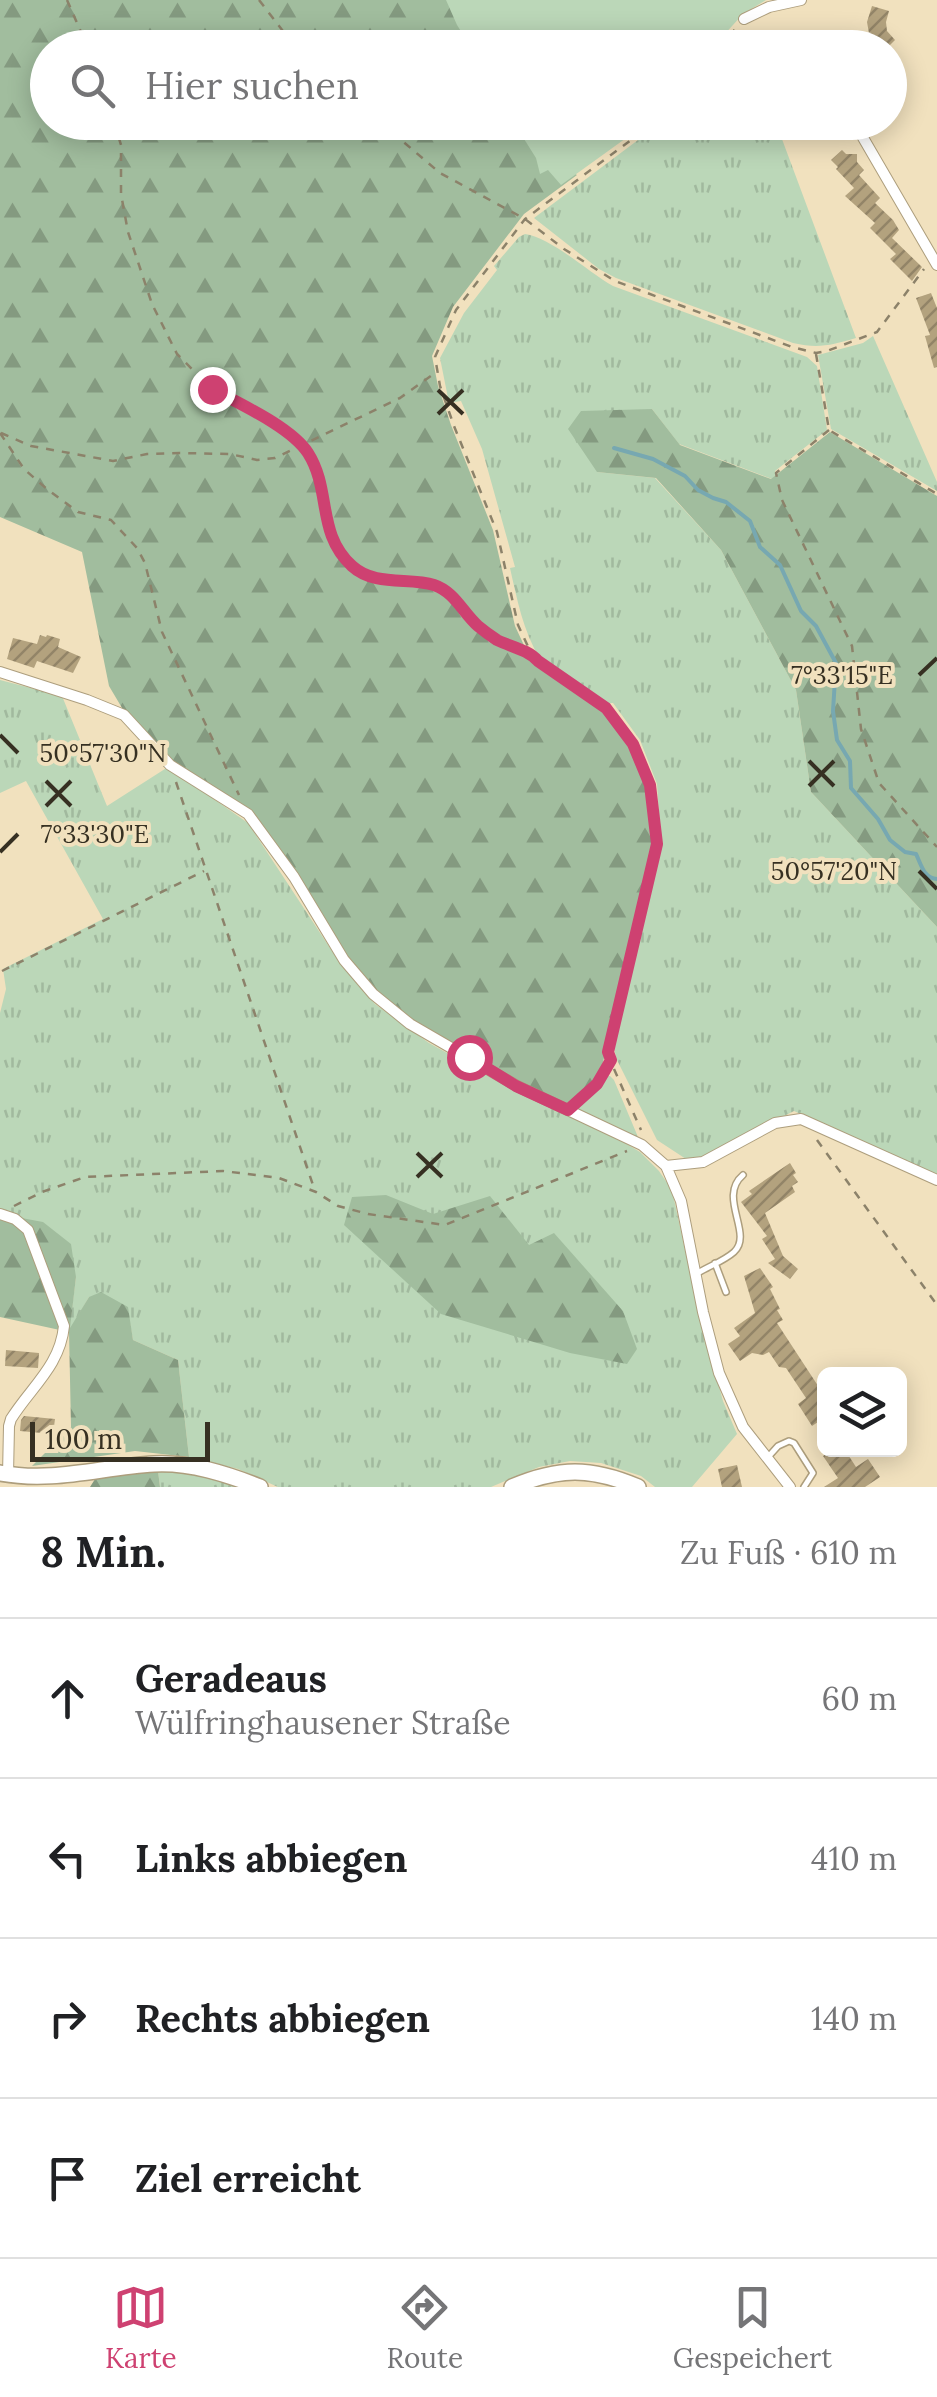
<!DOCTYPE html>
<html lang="de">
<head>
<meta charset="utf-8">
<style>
	body { margin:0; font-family:Lora,serif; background:#f6f6f6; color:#202124 }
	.controls { position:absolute; right:30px; bottom:30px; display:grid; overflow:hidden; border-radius:15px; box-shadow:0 5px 25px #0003 }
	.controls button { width:90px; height:90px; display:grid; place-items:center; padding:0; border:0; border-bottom:2px solid #e0e0e0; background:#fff; color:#202124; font:50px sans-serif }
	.scale { position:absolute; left:30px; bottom:25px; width:180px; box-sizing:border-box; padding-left:10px; border:5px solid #363022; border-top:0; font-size:28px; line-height:35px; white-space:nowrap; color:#363022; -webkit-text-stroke:8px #f1e1be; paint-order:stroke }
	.stop { position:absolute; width:30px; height:30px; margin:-22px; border:8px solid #ce4171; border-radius:50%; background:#fff }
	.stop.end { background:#ce4171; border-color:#fff; box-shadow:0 2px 10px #0008 }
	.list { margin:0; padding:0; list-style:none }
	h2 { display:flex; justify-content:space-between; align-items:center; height:130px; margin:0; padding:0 40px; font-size:42px }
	h2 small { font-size:32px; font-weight:400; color:#757577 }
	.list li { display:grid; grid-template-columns:65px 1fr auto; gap:30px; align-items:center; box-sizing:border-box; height:160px; padding:0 40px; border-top:2px solid #e0e0e0 }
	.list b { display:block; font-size:38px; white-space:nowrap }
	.list p { margin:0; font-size:32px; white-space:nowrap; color:#757577 }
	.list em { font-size:32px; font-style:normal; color:#757577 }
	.icon { flex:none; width:55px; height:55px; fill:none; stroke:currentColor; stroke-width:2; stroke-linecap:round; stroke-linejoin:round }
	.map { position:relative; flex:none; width:937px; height:1487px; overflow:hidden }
	.search { position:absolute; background:#fff; box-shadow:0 5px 25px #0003; left:30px; right:30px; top:30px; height:110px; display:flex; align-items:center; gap:25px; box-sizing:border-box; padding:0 35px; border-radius:55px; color:#757577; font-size:38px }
	.sheet { height:770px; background:#fff }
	nav { display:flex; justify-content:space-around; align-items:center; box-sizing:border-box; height:140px; border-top:2px solid #e0e0e0; background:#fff; font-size:28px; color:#757577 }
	nav a { display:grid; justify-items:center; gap:5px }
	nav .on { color:#ce4171 }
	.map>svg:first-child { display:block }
	.grass { fill:url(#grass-tufts) }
	.forest { fill:url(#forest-firs) }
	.green { fill:#bbd7b8 }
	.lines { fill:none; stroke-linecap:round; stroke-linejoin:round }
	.stream { stroke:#77a8b1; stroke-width:4 }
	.building { fill:url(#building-hatch) }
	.lane-casing { stroke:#ad9e7d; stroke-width:8 }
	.street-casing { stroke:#ad9e7d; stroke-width:12 }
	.secondary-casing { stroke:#ad9e7d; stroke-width:18 }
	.path { stroke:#8c826a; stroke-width:2.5; stroke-dasharray:8 8; stroke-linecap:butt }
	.lane { stroke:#fff; stroke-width:5 }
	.street { stroke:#fff; stroke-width:10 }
	.secondary { stroke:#fff; stroke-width:15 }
	.route { stroke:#ce4171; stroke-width:12 }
	.ticks { fill:none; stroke:#363022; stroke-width:4 }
	.ticks-label { font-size:25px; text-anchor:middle; fill:#363022; stroke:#f1e1be; stroke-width:8; stroke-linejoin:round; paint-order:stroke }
</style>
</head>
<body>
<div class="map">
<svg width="937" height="1487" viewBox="0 0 937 1487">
	<defs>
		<pattern id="grass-tufts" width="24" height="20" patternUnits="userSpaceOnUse" patternTransform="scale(2.5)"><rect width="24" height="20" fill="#bbd7b8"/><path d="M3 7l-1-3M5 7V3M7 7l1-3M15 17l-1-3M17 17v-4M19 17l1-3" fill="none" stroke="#a1b99e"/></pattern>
		<pattern id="forest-firs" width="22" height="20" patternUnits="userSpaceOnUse" patternTransform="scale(2.5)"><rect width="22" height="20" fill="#a1bd9e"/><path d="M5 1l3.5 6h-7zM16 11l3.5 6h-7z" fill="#849a80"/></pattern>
		<pattern id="building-hatch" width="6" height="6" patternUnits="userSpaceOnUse" patternTransform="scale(2.5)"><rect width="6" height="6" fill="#b3a27e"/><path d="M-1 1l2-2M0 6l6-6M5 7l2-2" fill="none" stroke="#928467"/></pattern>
	</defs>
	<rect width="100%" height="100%" fill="#f1e1be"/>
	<path class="grass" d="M 669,123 L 776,123 L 856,338 C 831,345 819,349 793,343 L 616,278 L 599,269 L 534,218 L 646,134 L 654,140 Z
		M 525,234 C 552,238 588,272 613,286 L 807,357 L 817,366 L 827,430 L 775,471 L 775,476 L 772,479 L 679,444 L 652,409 L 597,472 L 655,478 L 721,550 L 796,690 L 811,792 L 937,927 L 937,1175 L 794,1111 L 702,1158 L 686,1159 L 657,1140 L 617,1060 L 614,1049 L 621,1015 L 658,845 L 661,845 L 657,784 L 640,740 L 613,703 L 608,703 L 574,683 L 540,659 C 523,631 517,599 510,568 L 515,567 L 482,449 L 461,401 L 449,403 L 440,358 L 464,313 L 497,270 L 494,266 L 519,237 Z
		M 873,336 L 937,482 L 937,491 L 831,429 L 818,355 L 863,343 Z
		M 0,680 L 62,696 L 107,806 L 168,767 L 248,823 L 332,951 L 375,1004 L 429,1043 L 510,1088 L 620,1140 L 640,1152 L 659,1171 L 672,1190 L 699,1314 L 723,1401 L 737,1434 L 692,1487 L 655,1487 L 641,1476 L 601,1463 L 570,1461 L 539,1467 L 491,1487 L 278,1487 L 238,1469 L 189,1457 L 178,1360 L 133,1340 L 127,1307 L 89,1297 L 69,1332 L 76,1277 L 0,1214 L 0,1013 L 6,989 L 3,969 L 103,919 L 26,781 L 0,793 Z
		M 604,1076 L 610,1076 L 614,1080 L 638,1137 L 576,1109 L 600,1084 Z
		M 182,1470 L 224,1480 L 241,1487 L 160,1487 L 158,1471 Z"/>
	<path class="forest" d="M 0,0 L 449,0 L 476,47 L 48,48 L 48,122 L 518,123 L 532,147 L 577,175 L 524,214 L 453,307 L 432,356 L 438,386 L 451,425 L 493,530 L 515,626 L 529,656 L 605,712 L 629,746 L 646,785 L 654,844 L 605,1050 C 604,1074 586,1092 569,1106 L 518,1083 L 410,1020 L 375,990 L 347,958 L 250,813 L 171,764 L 125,713 L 109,686 L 82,552 L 0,517 Z
		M 652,409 L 680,445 L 771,479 L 830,432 L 937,496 L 937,927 L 811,792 L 796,690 L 721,550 L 656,478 L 597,472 L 568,429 L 581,411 Z
		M 386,1195 L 433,1214 L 490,1196 L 529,1245 L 554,1233 L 623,1311 L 637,1349 L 627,1364 L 570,1353 L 441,1314 L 344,1225 L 352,1197 Z
		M 0,1214 L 43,1222 L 71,1244 L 76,1277 L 70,1328 L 89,1297 L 101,1292 L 128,1307 L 133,1340 L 178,1360 L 189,1457 L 135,1451 L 32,1466 L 71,1427 L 69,1332 L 0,1317 Z
		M 158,1471 L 160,1487 L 90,1487 L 97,1476 Z"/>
	<path class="green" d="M 446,0 L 766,0 L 743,14 L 712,48 L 471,47 L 457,25 Z
		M 514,123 L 647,123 L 561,185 L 548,170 L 540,174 L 536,158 Z"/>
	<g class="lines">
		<path class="stream" d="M 614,448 L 653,459 L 685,476 L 698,490 L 713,498 L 726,502 L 750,521 L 760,547 L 780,565 L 801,611 L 816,626 L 836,663 L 833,711 L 837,740 L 850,761 L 851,788 L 878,819 L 890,840 L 905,852 L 916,854 C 921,864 924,879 937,879"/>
	</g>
	<path class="building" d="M 872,6 L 889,11 L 886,22 L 887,31 L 895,40 L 887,48 L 879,48 L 870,39 L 867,22 Z
		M 842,150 L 846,154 L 857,154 L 857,162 L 864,170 L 859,175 L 880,198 L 875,203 L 893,220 L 899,230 L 892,238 L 922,267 L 912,281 L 890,259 L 896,254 L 870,228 L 875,223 L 845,196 L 854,188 L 836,169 L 838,167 L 831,160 Z
		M 931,293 L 937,308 L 937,367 L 934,368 L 925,336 L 930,335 L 916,298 Z
		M 40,635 L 46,637 L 47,635 L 60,639 L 58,647 L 81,657 L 73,673 L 37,661 L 34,668 L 7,659 L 13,638 L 37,644 Z
		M 790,1163 L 796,1173 L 793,1175 L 798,1182 L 792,1186 L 795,1192 L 765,1213 L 783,1256 L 798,1269 L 790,1279 L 768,1263 L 775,1259 L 762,1239 L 767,1236 L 741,1202 L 752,1194 L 749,1191 Z
		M 760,1268 L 773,1287 L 770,1289 L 780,1309 L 777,1310 L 783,1320 L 777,1323 L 824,1395 L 824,1418 L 812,1426 L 798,1404 L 806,1398 L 786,1368 L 779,1367 L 769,1352 L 763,1355 L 752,1353 L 740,1361 L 728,1344 L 740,1336 L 734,1328 L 755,1313 L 744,1276 Z
		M 6,1350 L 39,1353 L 38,1368 L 5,1366 Z
		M 24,1416 L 55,1419 L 53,1434 L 20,1431 L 21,1420 Z
		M 833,1450 L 845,1450 L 856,1467 L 868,1459 L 880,1477 L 865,1487 L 824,1487 L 838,1478 L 823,1456 Z
		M 737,1465 L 742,1487 L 722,1487 L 718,1469 Z"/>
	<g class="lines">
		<defs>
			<path id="lane" d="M 570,1108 L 597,1084 L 611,1059
				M 715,1263 L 726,1292
				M 698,1273 C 709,1266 724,1261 734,1252 C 754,1234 717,1197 743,1175
				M 769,1456 L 778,1446 L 789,1441 L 794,1443 L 813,1473 L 804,1487"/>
			<path id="street" d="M 744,19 L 769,7 L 801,0
				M 858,129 L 937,265
				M 0,672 L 87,700 L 124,715 L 170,765 L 248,814 L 294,877 L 344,960 L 373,994 L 410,1024 L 517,1086 L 642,1145 L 666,1166 L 681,1201 L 703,1312 L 719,1373 L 743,1427 L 790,1487
				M 666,1166 L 703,1162 L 775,1123 L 801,1119 L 937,1180
				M 0,1214 L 15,1219 L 28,1230 L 64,1326 C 60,1366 31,1387 11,1419 L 9,1426 L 8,1475"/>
			<path id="secondary" d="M 0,1473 C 54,1483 101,1467 154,1464 C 190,1462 227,1474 260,1487
				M 512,1487 C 559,1467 591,1467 638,1487"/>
		</defs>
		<use href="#lane" class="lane-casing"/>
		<use href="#street" class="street-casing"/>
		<use href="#secondary" class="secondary-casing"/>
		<path class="path" d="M 67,0 L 88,48
			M 259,0 L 296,48
			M 719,48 L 738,26
			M 114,122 L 121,145 L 121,194 L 128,232 L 152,304 L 177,354 L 212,389 L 282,427 L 307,452 L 323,493 L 327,526 L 334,542 L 354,568 L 389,581 L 432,584 L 449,593 L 475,624 L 497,640 L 530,653
			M 380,122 L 440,173 L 525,219 L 564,249 L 615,281 L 792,347 L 816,353 L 827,351 L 877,332 L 924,269
			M 816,354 L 829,430 L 937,494
			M 829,430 L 776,473 L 782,500 L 852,646 L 861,729 L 879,783 L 937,847
			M 0,433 L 24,469 L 48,490 L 78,512 L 111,520 L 137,548 L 145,563 L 162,632 L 239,795
			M 1,433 L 31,446 L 113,461 L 147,454 L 180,453 L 230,454 L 257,460 L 275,458 L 400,398 L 435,373
			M 176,782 L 315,1191
			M 2,971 L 204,871
			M 608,1052 L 657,845 L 650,785 L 633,744 L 606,709 L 538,661 L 532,655 L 518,625 L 497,532 L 454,426 L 440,386 L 435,357 L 456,310 L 525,219 L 643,131 L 651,122
			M 614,1069 L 641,1130
			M 817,1140 L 937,1305
			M 14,1206 L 42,1192 L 85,1177 L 223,1171 L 279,1178 L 316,1192 L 338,1206 L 368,1214 L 445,1225 L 627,1151"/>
		<use href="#lane" class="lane"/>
		<use href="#street" class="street"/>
		<use href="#secondary" class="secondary"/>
	</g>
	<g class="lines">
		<path class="route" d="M 212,389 C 240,404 291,427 308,453 C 332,491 316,533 352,566 C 375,587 409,577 434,585 C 455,592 463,613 478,626 C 484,631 491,636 497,640 C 511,647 527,649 538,661 L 606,708 L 633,744 L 650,785 L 657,844 L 608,1052 L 611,1060 L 597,1084 L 568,1110 L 516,1086 L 469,1057"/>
	</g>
	<path class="ticks" d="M 438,390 L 463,414M 438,414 L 463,390M 919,675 L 937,658M 0,735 L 18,753M 809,761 L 834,786M 46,781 L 71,806M 809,786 L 834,761M 46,806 L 71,781M 0,852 L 18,834M 919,871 L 937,889M 417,1153 L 442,1177M 417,1177 L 442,1153"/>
	<g class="ticks-label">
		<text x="842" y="684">7°33'15"E</text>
		<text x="103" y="762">50°57'30"N</text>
		<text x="95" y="843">7°33'30"E</text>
		<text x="834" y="880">50°57'20"N</text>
	</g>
</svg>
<div class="controls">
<button><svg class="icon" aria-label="layers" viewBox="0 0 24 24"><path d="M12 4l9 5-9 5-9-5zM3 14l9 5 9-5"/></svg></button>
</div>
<div class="scale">100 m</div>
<div class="stop" style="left:469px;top:1057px"></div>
<div class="stop end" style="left:212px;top:389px"></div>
<div class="search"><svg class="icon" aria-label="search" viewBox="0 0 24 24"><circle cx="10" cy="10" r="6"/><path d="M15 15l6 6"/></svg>Hier suchen</div>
</div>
<section class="sheet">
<h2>8 Min.<small>Zu Fuß · 610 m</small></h2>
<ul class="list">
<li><svg class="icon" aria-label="ahead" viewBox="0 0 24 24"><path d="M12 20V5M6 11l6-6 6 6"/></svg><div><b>Geradeaus</b><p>Wülfringhausener Straße</p></div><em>60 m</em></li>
<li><svg class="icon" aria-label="left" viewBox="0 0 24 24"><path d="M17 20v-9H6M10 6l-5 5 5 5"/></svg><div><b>Links abbiegen</b></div><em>410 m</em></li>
<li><svg class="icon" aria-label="right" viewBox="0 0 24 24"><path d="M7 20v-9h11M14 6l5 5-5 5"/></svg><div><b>Rechts abbiegen</b></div><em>140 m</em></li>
<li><svg class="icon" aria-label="arrive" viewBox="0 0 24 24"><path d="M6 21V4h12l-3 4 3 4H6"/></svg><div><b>Ziel erreicht</b></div></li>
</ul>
</section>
<nav>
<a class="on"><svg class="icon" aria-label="map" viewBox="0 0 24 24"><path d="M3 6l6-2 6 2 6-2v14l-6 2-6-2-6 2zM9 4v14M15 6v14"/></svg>Karte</a>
<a><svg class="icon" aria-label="directions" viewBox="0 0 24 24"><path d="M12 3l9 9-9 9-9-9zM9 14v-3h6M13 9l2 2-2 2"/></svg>Route</a>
<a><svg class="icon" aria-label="saved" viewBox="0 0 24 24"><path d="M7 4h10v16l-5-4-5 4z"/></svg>Gespeichert</a>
</nav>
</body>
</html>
